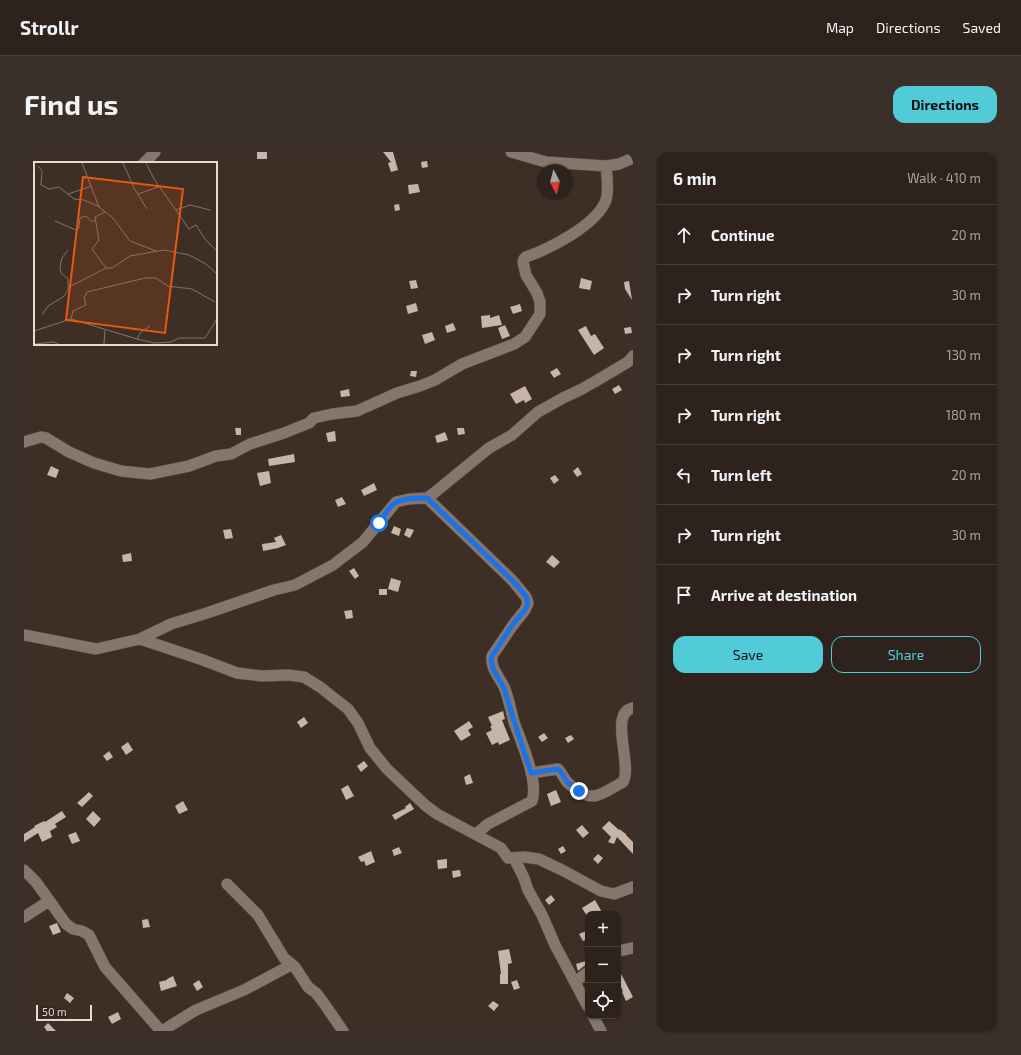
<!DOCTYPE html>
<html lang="en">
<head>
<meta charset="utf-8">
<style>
	body { margin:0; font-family:"Exo 2",sans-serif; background:#3a2f29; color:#f1f3f6 }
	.controls { position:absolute; right:12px; bottom:12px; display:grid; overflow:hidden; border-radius:8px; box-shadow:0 1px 3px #0004 }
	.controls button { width:36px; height:36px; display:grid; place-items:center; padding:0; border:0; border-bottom:1px solid #49403b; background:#2e231c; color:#f1f3f6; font:20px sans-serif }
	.compass { position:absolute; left:513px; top:12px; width:36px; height:36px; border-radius:50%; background:#2e231c; box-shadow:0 1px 3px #0004; rotate:173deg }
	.scale { position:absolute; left:12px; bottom:10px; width:56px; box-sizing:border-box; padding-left:4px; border:2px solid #e4dbd5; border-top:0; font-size:11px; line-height:14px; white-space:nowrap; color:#e4dbd5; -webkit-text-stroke:3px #33251c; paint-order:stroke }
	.stop { position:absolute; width:12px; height:12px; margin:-9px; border:3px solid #1a73e8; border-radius:50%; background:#fff }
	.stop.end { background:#1a73e8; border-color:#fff; box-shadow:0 1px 4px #0008 }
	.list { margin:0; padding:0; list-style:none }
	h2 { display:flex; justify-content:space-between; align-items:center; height:52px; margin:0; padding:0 16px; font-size:17px }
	h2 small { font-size:13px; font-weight:400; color:#a7a4a3 }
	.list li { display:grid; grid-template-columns:26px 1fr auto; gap:12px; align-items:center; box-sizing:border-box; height:60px; padding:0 16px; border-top:1px solid #49403b }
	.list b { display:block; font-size:15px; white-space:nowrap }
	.list em { font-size:13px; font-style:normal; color:#a7a4a3 }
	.actions { display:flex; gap:8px; padding:12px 16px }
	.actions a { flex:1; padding:9px 0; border:1px solid #52cbd8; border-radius:12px; text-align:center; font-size:14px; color:#52cbd8 }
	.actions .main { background:#52cbd8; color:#111 }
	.icon { flex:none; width:22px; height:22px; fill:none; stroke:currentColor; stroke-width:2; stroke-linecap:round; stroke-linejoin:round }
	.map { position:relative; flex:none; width:609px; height:879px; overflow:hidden; border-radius:12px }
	header { display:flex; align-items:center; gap:24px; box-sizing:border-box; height:56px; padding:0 20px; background:#2e231c; border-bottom:1px solid #49403b }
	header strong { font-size:19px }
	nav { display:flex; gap:22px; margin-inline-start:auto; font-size:14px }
	.intro { display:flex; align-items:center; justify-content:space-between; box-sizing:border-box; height:96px; padding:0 24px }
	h1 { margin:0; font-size:28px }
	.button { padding:10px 18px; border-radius:12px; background:#52cbd8; color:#111; font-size:14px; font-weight:700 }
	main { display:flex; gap:24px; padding:0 24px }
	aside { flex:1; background:#2e231c; border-radius:12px; box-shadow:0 1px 3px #0004 }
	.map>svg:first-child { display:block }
	.building { fill:#c7b5a9 }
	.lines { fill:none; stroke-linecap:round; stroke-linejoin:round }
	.minor-casing { stroke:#5a4e46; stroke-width:12 }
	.minor { stroke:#87766b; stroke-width:11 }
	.route { stroke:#1a73e8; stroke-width:5 }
	.inset-road { fill:none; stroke:#80746c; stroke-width:1 }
	.view { fill:#e8590c; fill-opacity:0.15; stroke:#e8590c; stroke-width:2 }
	.inset-edge { fill:none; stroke:#e4dbd5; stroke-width:2 }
</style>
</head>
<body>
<header>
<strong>Strollr</strong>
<nav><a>Map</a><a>Directions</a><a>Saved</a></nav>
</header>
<div class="intro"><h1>Find us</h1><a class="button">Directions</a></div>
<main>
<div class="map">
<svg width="609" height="879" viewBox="0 0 609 879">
	<rect width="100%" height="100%" fill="#3e2f26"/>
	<path class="building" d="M 233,0 L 243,0 L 243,7 L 233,7 Z
		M 359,0 L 369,0 L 374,18 L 367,20 L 364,11 L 367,10 Z
		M 403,9 L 404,15 L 398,16 L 397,10 Z
		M 394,32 L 396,40 L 385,42 L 384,33 Z
		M 375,52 L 376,58 L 371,59 L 370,53 Z
		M 557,126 L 568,129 L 566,138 L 555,136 Z
		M 392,128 L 394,136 L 387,137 L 385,129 Z
		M 605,129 L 608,148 L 601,137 L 600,130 Z
		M 392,151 L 394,159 L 384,162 L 382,154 Z
		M 496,152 L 498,159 L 489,162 L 486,155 Z
		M 466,163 L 466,166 L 475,163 L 478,173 L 458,176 L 457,164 Z
		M 429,171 L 432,178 L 423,181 L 421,174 Z
		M 481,173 L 486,184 L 478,187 L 474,176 Z
		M 562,174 L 567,184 L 571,182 L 580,196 L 570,203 L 554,178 Z
		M 607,175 L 608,181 L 601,182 L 600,176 Z
		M 408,180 L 411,188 L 401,192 L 398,183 Z
		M 533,216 L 537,222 L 530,226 L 526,220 Z
		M 387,219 L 393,219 L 392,225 L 386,224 Z
		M 595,233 L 598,238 L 591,242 L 588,237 Z
		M 501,234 L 508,247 L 501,251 L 500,248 L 492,252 L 486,242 Z
		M 325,237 L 326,244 L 317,245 L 316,239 Z
		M 211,276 L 217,276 L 217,283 L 212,283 Z
		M 433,276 L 440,276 L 441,282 L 434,283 Z
		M 311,279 L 312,289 L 304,290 L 302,281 Z
		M 421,280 L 424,288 L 413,291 L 411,284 Z
		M 270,302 L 271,310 L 245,314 L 244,307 Z
		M 27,314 L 35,318 L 32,326 L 23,323 Z
		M 554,315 L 558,322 L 553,325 L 549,319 Z
		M 245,319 L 247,331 L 236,334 L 233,321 Z
		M 531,323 L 535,328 L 530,332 L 526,326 Z
		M 350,331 L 353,338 L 340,344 L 337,338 Z
		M 318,345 L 322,352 L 314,355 L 311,348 Z
		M 370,374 L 377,377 L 375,384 L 367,381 Z
		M 383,376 L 390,378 L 386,386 L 380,383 Z
		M 207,377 L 209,386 L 201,387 L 199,378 Z
		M 257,383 L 262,393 L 254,396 L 239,399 L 238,392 L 252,390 L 250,386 Z
		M 107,401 L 108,409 L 99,410 L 98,403 Z
		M 528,403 L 536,410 L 530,416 L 522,410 Z
		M 330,416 L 335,424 L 331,427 L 325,419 Z
		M 367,426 L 377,429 L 374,440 L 364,437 Z
		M 355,437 L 363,437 L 363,443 L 355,443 Z
		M 328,458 L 329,466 L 322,467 L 320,459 Z
		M 479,559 L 481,567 L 478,568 L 486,588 L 475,593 L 474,590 L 468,593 L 462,581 L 468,578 L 466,574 L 468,574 L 464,565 Z
		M 280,565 L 284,571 L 277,576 L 273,570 Z
		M 445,569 L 449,575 L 444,578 L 447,583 L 437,589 L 430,579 Z
		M 520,581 L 524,586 L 518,590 L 514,585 Z
		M 547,583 L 550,587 L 544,591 L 541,586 Z
		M 104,590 L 109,598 L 102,603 L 97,595 Z
		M 85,599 L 89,605 L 83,609 L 79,604 Z
		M 340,609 L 344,614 L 337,620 L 333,614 Z
		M 446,622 L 449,631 L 442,633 L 440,625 Z
		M 324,633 L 330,644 L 322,648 L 317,637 Z
		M 532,638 L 537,650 L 527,654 L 523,642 Z
		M 65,640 L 69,644 L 58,655 L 53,651 Z
		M 159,649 L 164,658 L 155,662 L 151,654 Z
		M 386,651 L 390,657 L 371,668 L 368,663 L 382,656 L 381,655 Z
		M 38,659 L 42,665 L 31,672 L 33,675 L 26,679 L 28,685 L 18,690 L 14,681 L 0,690 L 0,682 L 11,675 L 10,674 L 20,669 L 21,670 Z
		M 69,659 L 77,667 L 70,675 L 62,667 Z
		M 585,669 L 595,678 L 595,677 L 602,682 L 602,683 L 609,690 L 609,702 L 593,685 L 590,692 L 584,690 L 587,685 L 578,676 Z
		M 558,673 L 565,681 L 559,686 L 552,678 Z
		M 52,680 L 56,689 L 48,692 L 44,683 Z
		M 539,694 L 542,699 L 537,702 L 534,697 Z
		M 375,695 L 378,701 L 370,704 L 368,698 Z
		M 347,699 L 351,710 L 342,714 L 340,709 L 337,710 L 334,705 Z
		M 574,702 L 579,706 L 574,712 L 569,707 Z
		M 423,707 L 423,716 L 414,717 L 413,708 Z
		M 436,718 L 437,724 L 429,726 L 428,719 Z
		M 527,743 L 531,748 L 525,753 L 521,748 Z
		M 571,748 L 579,762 L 564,762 L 563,764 L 558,756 Z
		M 124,767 L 126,775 L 119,776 L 118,768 Z
		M 33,771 L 37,780 L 29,783 L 25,774 Z
		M 562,779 L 564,782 L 564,787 L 559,789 L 555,782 Z
		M 485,797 L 488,811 L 484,812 L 484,832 L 476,832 L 476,822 L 477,822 L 474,799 Z
		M 562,809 L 564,813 L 560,814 L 554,819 L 552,812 Z
		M 594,816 L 609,845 L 602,849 L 598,840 L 599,839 L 594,830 Z
		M 149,824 L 153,834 L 137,839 L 135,830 L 143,828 L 143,827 Z
		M 175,828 L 179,835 L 173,839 L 169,832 Z
		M 493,828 L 496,836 L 490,838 L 487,830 Z
		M 43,841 L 50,846 L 46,851 L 40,846 Z
		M 469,849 L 475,853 L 470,859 L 464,854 Z
		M 94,860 L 97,867 L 88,872 L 84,865 Z
		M 24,871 L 32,879 L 23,879 L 20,875 Z"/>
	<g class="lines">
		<defs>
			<path id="minor" d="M 487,0 L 522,10 L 582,14 L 595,12 L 609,6
				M 120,11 L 131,0
				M 0,290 L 17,285 L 22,286 L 45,300 L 70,311 L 97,319 L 126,322 L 165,314 L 192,304 L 207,302 L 226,292 L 260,281 L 285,271 L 290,266 L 308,262 L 333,259 L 373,241 L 396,234 L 411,228 L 438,212 L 490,192 L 501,185 L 516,162 L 516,150 L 513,141 L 502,123 L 499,110 L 500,107 L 502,105 C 525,97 573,73 582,48 C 585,38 583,24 582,14
				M 403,346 L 488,428 L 502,445 L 504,451 L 501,458 L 489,473 L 468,504 C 466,517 476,525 481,537 C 485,548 487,559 490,570 C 497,590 515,629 508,649 L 464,672 L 452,682
				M 0,483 L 72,497 L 116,487 L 147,472 L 183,461 L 250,438 L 271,433 L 309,413 L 339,390 L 372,350 L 385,347 L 403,346 L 410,341 L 465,296 L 488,283 L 514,260 L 539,246 L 556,238 L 572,229 L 604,210 L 609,204
				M 116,487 L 179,508 L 213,521 L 238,524 L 264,523 L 280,525 L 296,535 L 324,557 L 334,571 L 346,596 L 363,617 L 401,653 L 413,662 L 477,696 L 484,706
				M 507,621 L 534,617 C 538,621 539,625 543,630 C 549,636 561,645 570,644 C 579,643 591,634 599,630 C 609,613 584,561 609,556
				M 484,706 L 490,706 L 500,726 L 504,738 L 518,763 L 531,793 L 564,855
				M 484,706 L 500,705 L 515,707 L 538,718 L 577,739 L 590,742 L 609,735
				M 0,718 L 12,730 L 42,772 L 49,777 L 58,779 L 65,783 L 81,815 L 137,879
				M 203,732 L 234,763 L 260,806 L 271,815 L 284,835 L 292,841 L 299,850 L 319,879
				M 0,765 L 25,749
				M 594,799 L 609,796
				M 551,830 L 564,820
				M 569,864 L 577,879
				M 139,879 L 149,872 L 172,858 L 220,838 L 267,813"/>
		</defs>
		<use href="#minor" class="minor-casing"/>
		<use href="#minor" class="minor"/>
	</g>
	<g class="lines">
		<path class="route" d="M 355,371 C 360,365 364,355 371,351 C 378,346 394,346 403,346 L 488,428 L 502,444 L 504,451 L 501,458 L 489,472 L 468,504 L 467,509 L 469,517 L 480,536 L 490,569 L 507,621 L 534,617 L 537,620 L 543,630 L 555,639"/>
	</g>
	<g transform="translate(10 10)">
		<rect width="183" height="183" fill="#3e2f26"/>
		<path class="inset-road" d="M 48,1 L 65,45 L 79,56 L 96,79 L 122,89M 89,1 L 100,26 L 113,47M 112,1 L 120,17 L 155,67 L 162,63 L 171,77 L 183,89M 4,4 L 8,9 L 7,23 L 15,27 L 25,25 L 40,37 L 50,38 L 66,45M 34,32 L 58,24M 104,32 L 127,24M 142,48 L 156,43 L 176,48M 71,50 L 61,55 L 65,78 L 58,87 L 72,106M 21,59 L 42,68 L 45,66 L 46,56 L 52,54 L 57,59 L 61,59M 34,88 L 28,96 L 26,105 L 27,111 L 34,117 L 34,127M 8,153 L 14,144 L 29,135 L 37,124 L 72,106 L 78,106 L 96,94 L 130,88 L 155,93 L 172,102 L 183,112M 37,157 L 39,149 L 52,143 L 50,136 L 53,130 L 111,116 L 122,116 L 134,124 L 158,127 L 181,140M 0,169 L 37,157 L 103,177 L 121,181 L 137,180 L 145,176 L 171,176 L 183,157M 103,177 L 106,171 L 116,164M 0,182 L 20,180 L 24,182M 70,182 L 71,168"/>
		<path class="view" d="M 49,15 L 149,27 L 131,171 L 32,158 Z"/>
		<rect width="183" height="183" class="inset-edge"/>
	</g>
</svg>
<div class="controls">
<button>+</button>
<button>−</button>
<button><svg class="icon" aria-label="locate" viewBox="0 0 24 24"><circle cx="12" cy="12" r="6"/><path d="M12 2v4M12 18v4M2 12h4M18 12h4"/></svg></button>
</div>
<svg class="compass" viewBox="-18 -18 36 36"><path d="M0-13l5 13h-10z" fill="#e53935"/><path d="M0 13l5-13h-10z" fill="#a7a4a3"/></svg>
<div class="scale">50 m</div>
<div class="stop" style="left:355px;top:371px"></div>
<div class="stop end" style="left:555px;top:639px"></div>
</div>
<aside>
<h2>6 min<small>Walk · 410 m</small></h2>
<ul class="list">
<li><svg class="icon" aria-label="ahead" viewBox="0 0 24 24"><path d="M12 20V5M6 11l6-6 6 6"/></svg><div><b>Continue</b></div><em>20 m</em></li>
<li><svg class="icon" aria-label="right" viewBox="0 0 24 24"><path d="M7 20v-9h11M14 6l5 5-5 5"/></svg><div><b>Turn right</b></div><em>30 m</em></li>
<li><svg class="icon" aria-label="right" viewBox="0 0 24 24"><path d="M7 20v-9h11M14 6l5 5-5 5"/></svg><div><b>Turn right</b></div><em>130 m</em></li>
<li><svg class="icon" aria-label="right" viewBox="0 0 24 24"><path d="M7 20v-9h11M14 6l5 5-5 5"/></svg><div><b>Turn right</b></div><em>180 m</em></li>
<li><svg class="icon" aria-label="left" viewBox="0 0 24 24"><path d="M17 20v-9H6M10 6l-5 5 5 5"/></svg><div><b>Turn left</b></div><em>20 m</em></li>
<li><svg class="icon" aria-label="right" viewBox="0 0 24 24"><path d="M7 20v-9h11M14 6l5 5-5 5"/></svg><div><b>Turn right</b></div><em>30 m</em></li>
<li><svg class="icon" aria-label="arrive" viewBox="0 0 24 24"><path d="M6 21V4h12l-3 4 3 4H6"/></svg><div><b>Arrive at destination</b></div></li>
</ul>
<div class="actions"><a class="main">Save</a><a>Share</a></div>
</aside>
</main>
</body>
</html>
